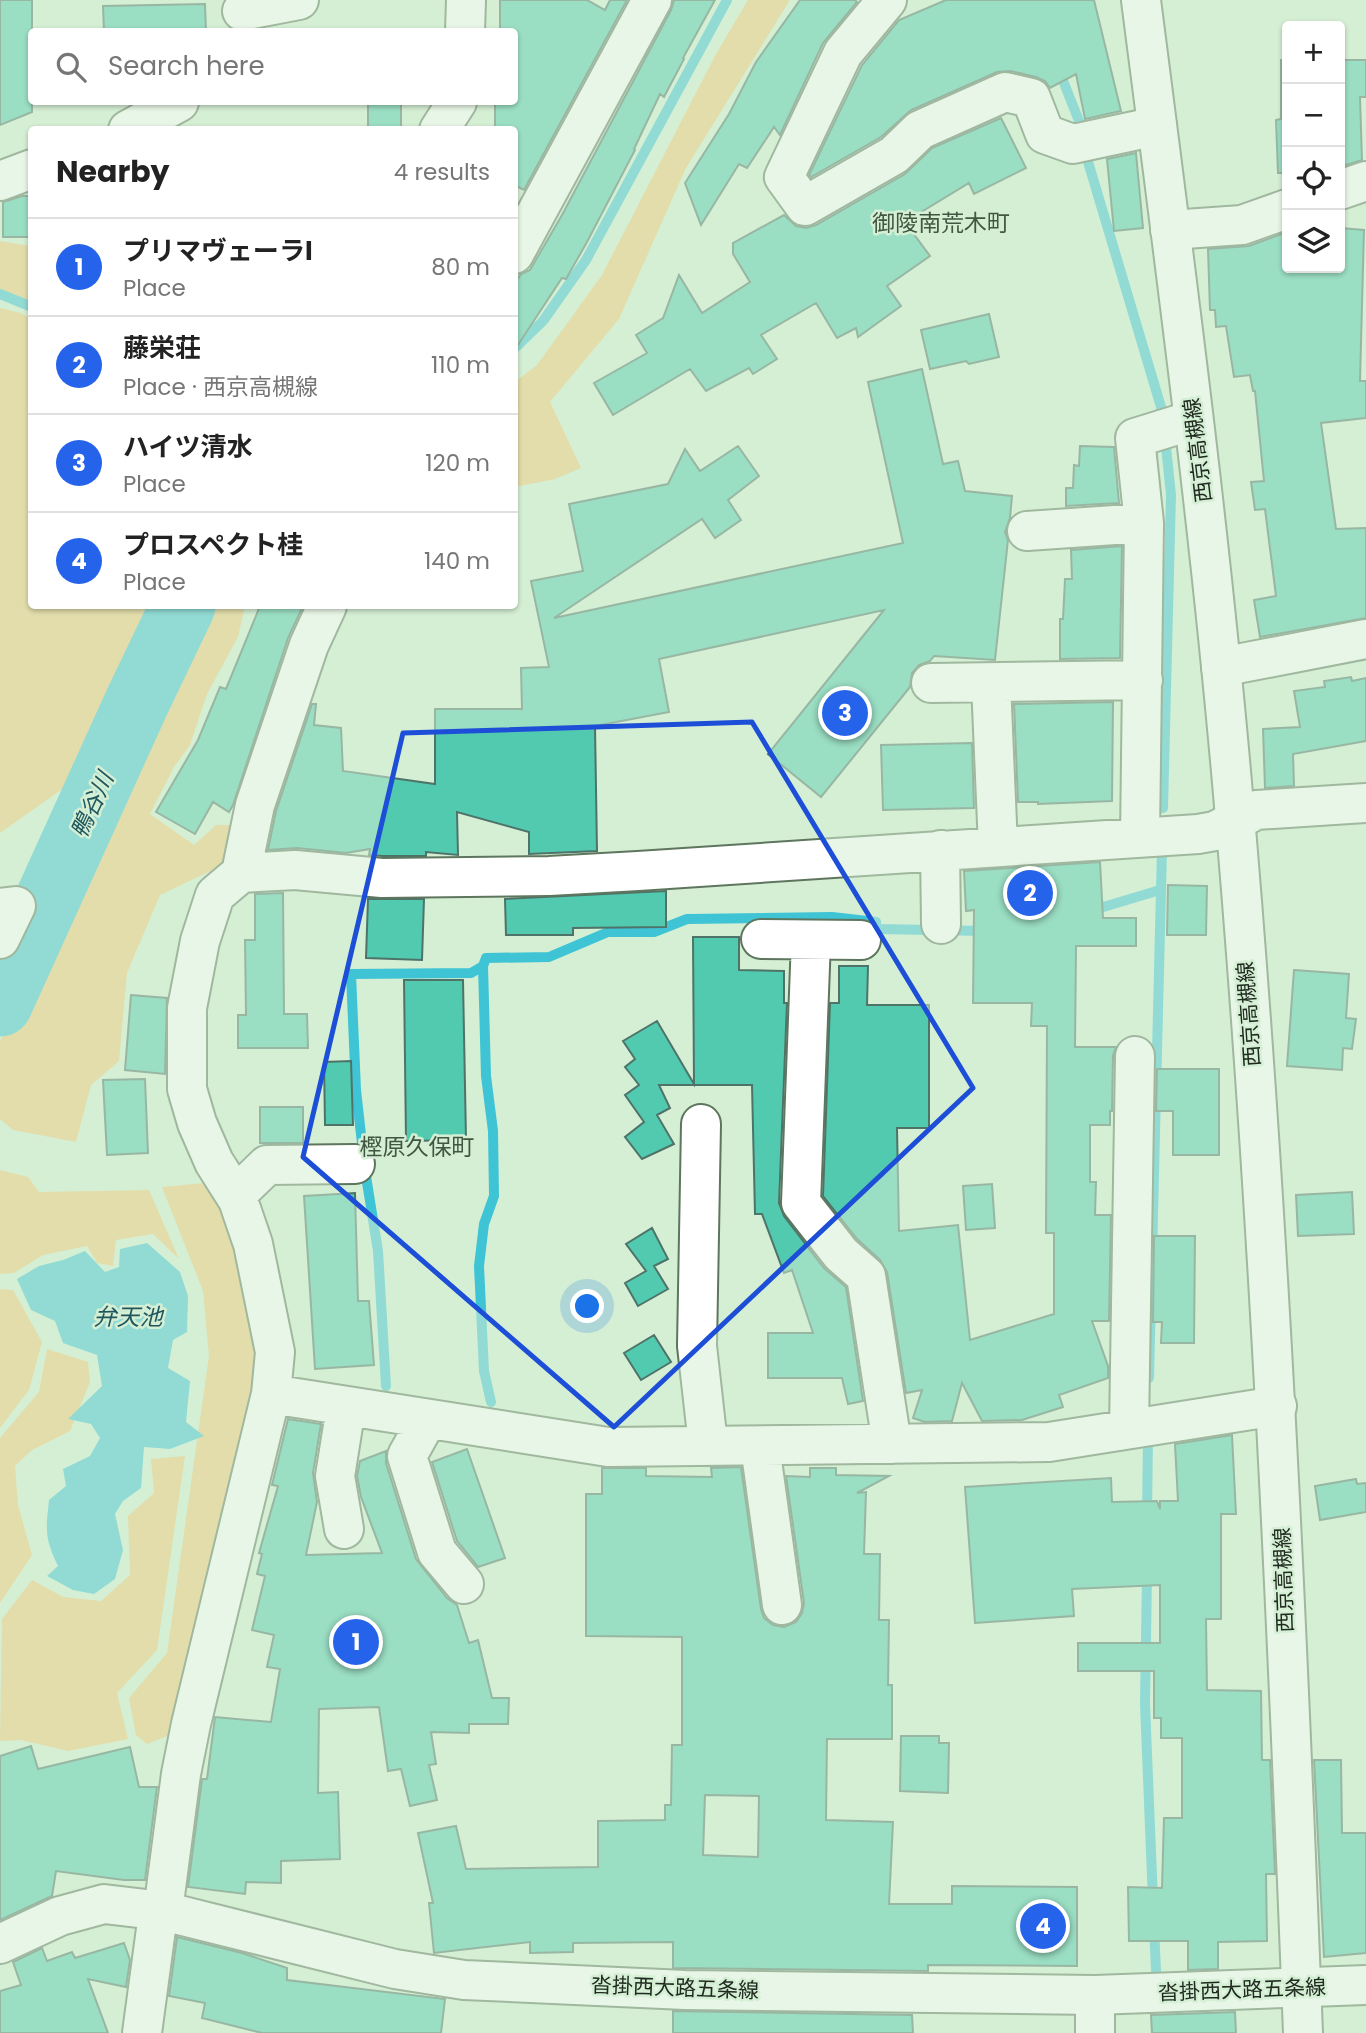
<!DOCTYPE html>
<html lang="en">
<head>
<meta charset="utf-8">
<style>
	body { margin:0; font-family:Poppins,"Noto Sans JP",sans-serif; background:#f6f6f6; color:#222 }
	.controls { position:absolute; right:21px; top:21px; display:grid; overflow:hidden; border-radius:7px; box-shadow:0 2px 5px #0004 }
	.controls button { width:63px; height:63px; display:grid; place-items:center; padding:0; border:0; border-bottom:2px solid #e0e0e0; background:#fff; color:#222; font:35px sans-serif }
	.you { position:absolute; left:588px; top:1307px; width:24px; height:24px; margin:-18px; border:5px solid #fff; border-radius:50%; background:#1a73e8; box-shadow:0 0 0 10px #1a73e833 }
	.badge { display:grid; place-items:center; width:46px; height:46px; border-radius:50%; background:#2563eb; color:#fff; font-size:23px; font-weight:700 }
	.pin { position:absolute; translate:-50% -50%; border:4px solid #fff; box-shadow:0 2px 7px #0006 }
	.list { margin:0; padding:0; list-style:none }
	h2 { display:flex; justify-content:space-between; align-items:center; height:91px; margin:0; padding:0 28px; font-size:30px }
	h2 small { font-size:23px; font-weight:400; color:#767676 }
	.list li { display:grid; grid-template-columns:46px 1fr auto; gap:21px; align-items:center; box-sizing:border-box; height:98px; padding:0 28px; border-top:2px solid #e0e0e0 }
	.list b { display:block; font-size:26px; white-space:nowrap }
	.list p { margin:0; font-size:23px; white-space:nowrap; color:#767676 }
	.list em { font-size:23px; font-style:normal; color:#767676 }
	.icon { flex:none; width:38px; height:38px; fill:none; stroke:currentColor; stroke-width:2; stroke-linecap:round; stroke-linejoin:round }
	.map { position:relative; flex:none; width:1366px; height:2033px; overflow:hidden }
	.search { position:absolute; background:#fff; box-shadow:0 2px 5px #0004; left:28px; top:28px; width:490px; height:77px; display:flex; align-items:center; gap:18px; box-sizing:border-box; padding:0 24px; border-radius:7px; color:#767676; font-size:26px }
	.panel { position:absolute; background:#fff; box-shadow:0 2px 5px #0004; left:28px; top:126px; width:490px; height:483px; border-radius:7px }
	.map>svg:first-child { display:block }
	.green { fill:#f2c87b }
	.water { fill:#3ec4d5 }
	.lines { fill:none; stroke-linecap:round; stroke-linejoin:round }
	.stream { stroke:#3ec4d5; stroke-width:10 }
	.river { stroke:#3ec4d5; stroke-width:65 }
	.building { fill:#52caaf; stroke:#4e7369; stroke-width:2; fill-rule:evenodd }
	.minor-casing { stroke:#5e755e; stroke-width:42 }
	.secondary-casing { stroke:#5e755e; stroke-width:42 }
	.primary-casing { stroke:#5e755e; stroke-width:42 }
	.minor { stroke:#fff; stroke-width:38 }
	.secondary { stroke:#fff; stroke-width:38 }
	.primary { stroke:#fff; stroke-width:38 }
	.marked { fill:none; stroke:#1d4ed8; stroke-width:5; stroke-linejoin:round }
	.labels { text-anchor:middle; stroke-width:5; stroke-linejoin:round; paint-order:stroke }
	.street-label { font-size:21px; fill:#202a20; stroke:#d5efd4 }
	.neighbourhood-label { font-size:23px; fill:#415741; stroke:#d5efd4 }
	.water-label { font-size:23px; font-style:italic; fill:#20575e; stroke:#d5efd4 }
</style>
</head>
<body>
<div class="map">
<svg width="1366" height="2033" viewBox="0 0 1366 2033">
	<rect width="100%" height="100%" fill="#d5efd4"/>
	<path class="green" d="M 748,0 L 790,0 L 686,168 L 619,319 L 550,402 L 581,468 L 555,479 L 515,487 L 515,382 L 537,365 L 602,275 L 716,54 Z
		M 0,241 L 31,246 L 31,302 L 0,290 Z
		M 0,308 L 21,313 L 31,319 L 32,606 L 166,606 L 85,773 L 0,833 Z
		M 201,606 L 245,606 L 238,637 L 207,694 L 190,745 L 174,767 L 150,814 L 194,845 L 216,825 L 239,825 L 221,866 L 160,895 L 127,973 L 119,1061 L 91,1085 L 76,1142 L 13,1130 L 0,1119 L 0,1041 Z
		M 0,1170 L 28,1177 L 39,1192 L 149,1190 L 179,1259 L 153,1234 L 116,1240 L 113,1266 L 97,1263 L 87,1246 L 43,1255 L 14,1273 L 0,1274 Z
		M 214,1182 L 264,1350 L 175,1733 L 147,1744 L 136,1735 L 129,1698 L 167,1653 L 209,1356 L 203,1291 L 162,1187 Z
		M 0,1289 L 13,1290 L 42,1342 L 29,1390 L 0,1428 Z
		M 47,1349 L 88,1362 L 90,1382 L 70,1431 L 32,1450 L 15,1466 L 18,1505 L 32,1555 L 0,1603 L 0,1438 L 39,1392 Z
		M 185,1456 L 157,1650 L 117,1693 L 128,1739 L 68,1751 L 21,1740 L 0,1741 L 2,1619 L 32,1580 L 63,1597 L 101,1601 L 130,1575 L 128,1516 L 154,1493 L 151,1459 Z"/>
	<path class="water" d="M 147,1243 L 180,1272 L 188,1296 L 187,1332 L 173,1340 L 168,1368 L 190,1381 L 186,1422 L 204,1436 L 170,1449 L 144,1447 L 141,1488 L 123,1501 L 115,1514 L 123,1550 L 115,1579 L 94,1594 L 73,1590 L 47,1576 L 58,1566 C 44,1537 46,1530 49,1500 L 66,1486 L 63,1469 L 90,1456 L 100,1438 L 91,1424 L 68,1419 L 102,1386 L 97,1355 L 63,1343 L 55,1321 L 31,1310 L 17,1279 L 39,1266 L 63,1260 L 85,1251 L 105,1272 L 119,1267 L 120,1249 Z"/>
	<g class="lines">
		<path class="stream" d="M 1058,68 L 1079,121
			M 1086,155 L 1161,407 L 1163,421
			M 0,294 L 32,307
			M 514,349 L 543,321 L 586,260 L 727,0
			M 1163,808 L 1171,495 L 1165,437
			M 1090,911 L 1160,890
			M 483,966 L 486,1076 L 493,1131 L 494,1196 L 484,1224 L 479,1266 L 484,1371 L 491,1402
			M 1149,1378 L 1162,849
			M 386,1386 L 378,1251 L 365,1170 L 356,1090 L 351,974 L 471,973 L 483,966 L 486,958 L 549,957 L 608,932 L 654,932 L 687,919 L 832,917 L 876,922 L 876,929 L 985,931
			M 1147,1516 L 1148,1438
			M 1147,1574 L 1145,1704 L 1153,1901
			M 1154,1927 L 1156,1971"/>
		<path class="river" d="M 0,1004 L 137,702 L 183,606"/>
	</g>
	<path class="building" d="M 0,0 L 32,0 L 32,112 L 0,125 Z
		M 500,0 L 587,0 L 605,10 L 610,0 L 627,0 L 524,190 L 514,185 L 514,130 L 495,130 L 495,102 L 514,102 L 514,32 L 500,32 Z
		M 674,0 L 715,0 L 683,58 L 684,59 L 664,97 L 660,94 L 634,149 L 635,150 L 587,242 L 566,279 L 562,278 L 514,351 L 514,284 L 521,274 L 530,270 L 562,215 L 671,10 Z
		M 800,0 L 855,0 L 857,2 L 823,43 L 780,135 L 774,127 L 747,168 L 739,164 L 701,225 L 685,183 L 729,114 L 756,62 Z
		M 946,0 L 1094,0 L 1121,111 L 1085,119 L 1076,74 L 1050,88 L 1045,81 L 1036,77 L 1010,71 L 997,72 L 911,110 L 881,137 L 811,177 L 809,175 L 862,65 L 899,20 Z
		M 205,4 L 206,32 L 104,32 L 103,6 Z
		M 1281,60 L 1287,60 L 1287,173 L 1278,173 L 1276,120 L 1281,119 Z
		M 1340,60 L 1366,60 L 1366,97 L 1360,97 L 1362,160 L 1340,167 Z
		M 368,102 L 401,102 L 401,130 L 368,130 Z
		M 1001,118 L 1026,168 L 974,194 L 969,183 L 905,222 L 930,256 L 887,286 L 901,306 L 858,337 L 856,328 L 837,338 L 816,303 L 761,335 L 777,359 L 753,374 L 749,368 L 706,391 L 690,369 L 613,415 L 594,383 L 647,353 L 636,335 L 663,318 L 679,275 L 702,313 L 750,282 L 733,254 L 733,243 L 784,215 L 796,226 L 806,228 L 816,225 L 905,174 L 932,148 Z
		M 1136,153 L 1143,228 L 1114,231 L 1107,159 Z
		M 22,196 L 31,196 L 31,237 L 3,237 L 3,202 Z
		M 1340,228 L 1364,230 L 1360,381 L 1366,381 L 1366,418 L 1321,423 L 1336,529 L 1366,528 L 1366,618 L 1260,637 L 1254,600 L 1276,596 L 1265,509 L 1255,510 L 1251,482 L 1264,481 L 1255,391 L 1253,391 L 1250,375 L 1234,377 L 1226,326 L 1216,327 L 1215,310 L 1210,310 L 1208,249 L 1249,246 L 1287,232 L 1287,268 L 1340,268 Z
		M 989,314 L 999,357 L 969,364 L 966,361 L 930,369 L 921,330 Z
		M 922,369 L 943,464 L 958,461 L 965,491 L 1012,496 L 1010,518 L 1005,532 L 1008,540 L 995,660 L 934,656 L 930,661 L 919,665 L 912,673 L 910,687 L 821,797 L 768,754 L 884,610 L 659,659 L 669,712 L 595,726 L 597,851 L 529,854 L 529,832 L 457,812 L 458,855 L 426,852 L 426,856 L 383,856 L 369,855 L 370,849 L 346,853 L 297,848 L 268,850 L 276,811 L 312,704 L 316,704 L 314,725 L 341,728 L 343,771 L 435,784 L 435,709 L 522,709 L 521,668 L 549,667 L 531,581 L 583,571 L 569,504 L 668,484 L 685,449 L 700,471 L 738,446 L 759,476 L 728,500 L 741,520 L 715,538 L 702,519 L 554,618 L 903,543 L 868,382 Z
		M 1080,446 L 1114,447 L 1119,503 L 1066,506 L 1066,488 L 1073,488 L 1074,465 L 1079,466 Z
		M 1122,546 L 1120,658 L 1060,659 L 1060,619 L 1063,619 L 1065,579 L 1072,579 L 1071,550 Z
		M 260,606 L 303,606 L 288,638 L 233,805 L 229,812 L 213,802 L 195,834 L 156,812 L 198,740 L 220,687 L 226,689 Z
		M 1351,677 L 1352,681 L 1366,678 L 1366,741 L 1293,754 L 1294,786 L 1265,788 L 1263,729 L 1300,727 L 1294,691 L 1325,687 L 1324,681 Z
		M 1113,702 L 1112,801 L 1038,804 L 1038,802 L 1018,802 L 1014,704 Z
		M 972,743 L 974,808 L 883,810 L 881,745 Z
		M 1100,862 L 1103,918 L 1136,918 L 1136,946 L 1076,946 L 1075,1047 L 1116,1047 L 1113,1056 L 1112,1111 L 1110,1111 L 1110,1125 L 1090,1125 L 1090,1182 L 1096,1182 L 1095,1215 L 1111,1215 L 1109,1321 L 1092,1321 L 1108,1366 L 1108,1378 L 1059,1395 L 1063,1407 L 1022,1420 L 982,1421 L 962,1383 L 952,1421 L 925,1422 L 913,1418 L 922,1390 L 906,1393 L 887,1272 L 880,1260 L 857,1239 L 823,1196 L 830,1003 L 839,1003 L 839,966 L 868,966 L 867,1005 L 929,1005 L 929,1128 L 897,1128 L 899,1231 L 958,1225 L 970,1340 L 1054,1314 L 1054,1233 L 1046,1233 L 1047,1026 L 1031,1026 L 1032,1003 L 973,1003 L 974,910 L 966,911 L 964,871 Z
		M 1168,885 L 1207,886 L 1206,935 L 1167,935 Z
		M 666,891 L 666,927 L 573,928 L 573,935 L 506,935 L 505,899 Z
		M 283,893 L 284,1014 L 307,1014 L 308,1048 L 238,1048 L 238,1015 L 246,1015 L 245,940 L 255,940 L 255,894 Z
		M 368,899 L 424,899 L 422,960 L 366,958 Z
		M 693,937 L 739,937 L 739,970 L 784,971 L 784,1003 L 787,1003 L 779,1203 L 784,1216 L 824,1268 L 846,1287 L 863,1401 L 848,1404 L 842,1378 L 768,1378 L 768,1333 L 813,1333 L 792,1270 L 784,1273 L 762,1214 L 755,1214 L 752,1085 L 659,1085 L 670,1108 L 657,1115 L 674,1144 L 642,1159 L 625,1137 L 644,1122 L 625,1095 L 639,1085 L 625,1067 L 635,1059 L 623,1041 L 657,1021 L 694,1084 Z
		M 1294,970 L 1349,974 L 1346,1018 L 1356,1019 L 1352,1049 L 1343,1048 L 1342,1070 L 1287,1066 Z
		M 404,980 L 463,980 L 466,1140 L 406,1141 Z
		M 131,995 L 167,998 L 165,1074 L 125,1070 Z
		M 351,1061 L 353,1125 L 325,1125 L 324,1062 Z
		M 1157,1069 L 1219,1069 L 1219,1155 L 1173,1155 L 1173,1111 L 1156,1111 Z
		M 145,1079 L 148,1153 L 107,1155 L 103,1080 Z
		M 260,1107 L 303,1107 L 303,1143 L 260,1143 Z
		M 992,1184 L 995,1228 L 966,1230 L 963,1186 Z
		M 1352,1192 L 1354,1234 L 1298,1236 L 1296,1195 Z
		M 355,1193 L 358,1301 L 369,1301 L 374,1365 L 315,1369 L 304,1196 Z
		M 652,1228 L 668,1259 L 654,1266 L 668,1289 L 638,1306 L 625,1283 L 646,1271 L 626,1244 Z
		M 1154,1236 L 1195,1236 L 1194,1343 L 1161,1343 L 1162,1322 L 1153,1322 Z
		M 654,1335 L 671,1362 L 641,1380 L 624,1353 Z
		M 288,1419 L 321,1424 L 313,1473 L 317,1502 L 306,1555 L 382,1553 L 361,1497 L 357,1476 L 360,1461 L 386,1451 L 386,1463 L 416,1559 L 447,1598 L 457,1605 L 469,1643 L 478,1640 L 492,1698 L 509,1698 L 508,1724 L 469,1724 L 469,1733 L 431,1732 L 436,1764 L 429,1765 L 437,1800 L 410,1806 L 401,1769 L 388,1771 L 379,1707 L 319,1709 L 318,1793 L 338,1792 L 340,1859 L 281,1861 L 281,1883 L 246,1882 L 245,1894 L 188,1887 L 202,1779 L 207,1779 L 215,1717 L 271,1722 L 280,1669 L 267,1667 L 274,1635 L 252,1630 L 265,1576 L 257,1574 L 262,1554 L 259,1553 L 278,1486 L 272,1485 Z
		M 1232,1435 L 1236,1514 L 1221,1514 L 1221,1619 L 1206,1619 L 1207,1690 L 1261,1691 L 1262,1760 L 1270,1760 L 1275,1874 L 1266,1874 L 1267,1941 L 1218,1942 L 1218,1969 L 1188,1970 L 1188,1941 L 1129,1941 L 1128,1887 L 1162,1888 L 1164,1818 L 1182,1818 L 1182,1738 L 1161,1738 L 1161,1718 L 1154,1718 L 1154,1671 L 1078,1671 L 1078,1643 L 1160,1643 L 1160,1585 L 1072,1589 L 1074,1616 L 975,1623 L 965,1487 L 1111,1478 L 1112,1502 L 1157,1501 L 1160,1509 L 1160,1501 L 1178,1501 L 1175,1444 Z
		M 467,1449 L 505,1558 L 478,1567 L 457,1541 L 432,1462 Z
		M 741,1467 L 761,1609 L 764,1618 L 773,1625 L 784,1627 L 796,1622 L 802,1613 L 804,1603 L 786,1476 L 810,1477 L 810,1468 L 836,1468 L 836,1475 L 889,1476 L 857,1493 L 866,1492 L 864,1554 L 880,1554 L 879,1620 L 889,1620 L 888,1685 L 892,1685 L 892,1739 L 827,1739 L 826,1820 L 893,1822 L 889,1904 L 952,1904 L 952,1886 L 1077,1887 L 1077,1966 L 928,1965 L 928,1971 L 673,1968 L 673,1942 L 573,1943 L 573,1952 L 530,1953 L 530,1942 L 434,1953 L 429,1903 L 433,1903 L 418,1833 L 456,1826 L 466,1869 L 598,1867 L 598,1821 L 665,1820 L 665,1805 L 671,1805 L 672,1745 L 682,1745 L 682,1637 L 586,1636 L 586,1494 L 602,1494 L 602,1468 L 646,1468 L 646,1476 L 712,1477 L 711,1468 ZM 705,1795 L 759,1796 L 758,1857 L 703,1855 Z
		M 1356,1479 L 1357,1484 L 1366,1483 L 1366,1512 L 1320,1520 L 1315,1486 Z
		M 901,1736 L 939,1736 L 939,1743 L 949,1743 L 948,1793 L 900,1791 Z
		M 31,1746 L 38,1769 L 130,1747 L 139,1787 L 157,1787 L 145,1880 L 124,1880 L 56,1871 L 52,1896 L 0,1920 L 0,1756 Z
		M 1314,1760 L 1341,1760 L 1342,1833 L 1366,1833 L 1366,1953 L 1324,1957 Z
		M 177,1937 L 242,1953 L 287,1968 L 287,1980 L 445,1999 L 441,2033 L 262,2033 L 202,2018 L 205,2003 L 169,1996 Z
		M 124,1943 L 130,1960 L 126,1987 L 88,1979 L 108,2033 L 0,2033 L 0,1991 L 21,1985 L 13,1962 L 42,1948 L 47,1961 L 72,1952 L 75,1958 Z
		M 673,2011 L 912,2015 L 913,2033 L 673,2033 Z
		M 1235,2012 L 1236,2033 L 1152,2033 L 1151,2015 Z"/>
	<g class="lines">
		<defs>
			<path id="minor" d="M 887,0 L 843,53 L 784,177 L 805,206 L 894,155 L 920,130 L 1005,92 L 1031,98 L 1045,134 L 1073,144 L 1157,126
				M 242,11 L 299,0
				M 465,32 L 466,0
				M 128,130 L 179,102
				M 439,130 L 457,102
				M 0,181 L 32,169
				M 1340,190 L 1366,181
				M 1170,230 L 1242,225 L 1287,209
				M 514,254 L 652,0
				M 1027,531 L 1144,523
				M 1221,667 L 1366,639
				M 931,683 L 1143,680
				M 991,683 L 998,847
				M 1140,837 L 1144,523 L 1135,438 L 1193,420
				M 940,850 L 941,924
				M 241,873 L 295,870 L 382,878 L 549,876 L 638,871 L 1198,834 L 1215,831 L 1256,810 L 1366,803
				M 0,908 L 16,906 L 0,939
				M 761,939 L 861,940
				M 811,940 L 801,1203 L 841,1254 L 866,1276 L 892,1444
				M 701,1124 L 697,1346 L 708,1444
				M 236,1195 L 267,1165 L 355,1164
				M 271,1394 L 608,1447 L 1049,1442 L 1277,1406
				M 427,1420 L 407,1456 L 437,1552 L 464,1584
				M 1129,1429 L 1135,1056
				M 760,1446 L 782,1605
				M 344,1529 L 335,1476 L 346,1407
				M 142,2033 L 156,1929 L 163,1911 L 181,1774 L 191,1724 L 271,1394 L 275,1352 L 253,1244 L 238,1200 L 214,1162 L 197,1123 L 187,1089 L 187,1008 L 200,941 L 215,895 L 241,873 L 255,805 L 309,645 L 327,606
				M 1095,2033 L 1095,1995"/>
			<path id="secondary" d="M 0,1944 L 60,1916 L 104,1904 L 163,1911 L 395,1969 L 464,1980 L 685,1990 L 1095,1995 L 1366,1985"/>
			<path id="primary" d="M 1141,0 C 1175,265 1210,529 1233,794 C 1269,1206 1287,1620 1303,2033"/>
		</defs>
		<use href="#minor" class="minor-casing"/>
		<use href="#secondary" class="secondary-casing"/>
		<use href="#primary" class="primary-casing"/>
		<use href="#minor" class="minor"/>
		<use href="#secondary" class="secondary"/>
		<use href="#primary" class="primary"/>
	</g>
	<path d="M0 0H1366V2033H0ZM 752,722 L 973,1088 L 614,1427 L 303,1157 L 403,733 Z" fill="#d5efd4" fill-opacity=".55" fill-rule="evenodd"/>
	<path class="marked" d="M 752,722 L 973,1088 L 614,1427 L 303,1157 L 403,733 Z"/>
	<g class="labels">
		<g class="street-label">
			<text transform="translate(1198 450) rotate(-97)" y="7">西京高槻線</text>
			<text transform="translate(1249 1014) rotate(-94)" y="7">西京高槻線</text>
			<text transform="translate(1284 1580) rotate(-92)" y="7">西京高槻線</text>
			<text transform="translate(675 1988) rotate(2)" y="7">沓掛西大路五条線</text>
			<text transform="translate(1242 1990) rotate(-2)" y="7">沓掛西大路五条線</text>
		</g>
		<g class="neighbourhood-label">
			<text x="941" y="231">御陵南荒木町</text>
			<text x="417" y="1155">樫原久保町</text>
		</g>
		<g class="water-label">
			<text transform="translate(92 805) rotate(-65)" y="8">鴨谷川</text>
			<text x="128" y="1325">弁天池</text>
		</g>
	</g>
</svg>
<div class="controls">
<button>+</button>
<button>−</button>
<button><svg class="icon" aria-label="locate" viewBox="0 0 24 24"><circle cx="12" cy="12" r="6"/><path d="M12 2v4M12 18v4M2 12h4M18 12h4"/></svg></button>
<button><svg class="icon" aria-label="layers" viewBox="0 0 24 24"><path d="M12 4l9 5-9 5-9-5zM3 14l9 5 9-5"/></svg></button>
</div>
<div class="you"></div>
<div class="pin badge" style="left:356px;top:1642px">1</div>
<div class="pin badge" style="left:1030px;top:893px">2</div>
<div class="pin badge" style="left:845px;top:713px">3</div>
<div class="pin badge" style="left:1043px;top:1926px">4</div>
<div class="search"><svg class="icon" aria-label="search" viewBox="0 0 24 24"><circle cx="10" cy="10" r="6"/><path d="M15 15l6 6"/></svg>Search here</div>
<section class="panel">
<h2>Nearby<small>4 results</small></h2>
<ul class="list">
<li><span class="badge">1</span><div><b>プリマヴェーラI</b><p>Place</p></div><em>80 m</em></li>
<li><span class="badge">2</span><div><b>藤栄荘</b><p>Place · 西京高槻線</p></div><em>110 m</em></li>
<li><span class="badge">3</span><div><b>ハイツ清水</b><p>Place</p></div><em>120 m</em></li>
<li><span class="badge">4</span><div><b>プロスペクト桂</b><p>Place</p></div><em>140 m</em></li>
</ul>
</section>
</div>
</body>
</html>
